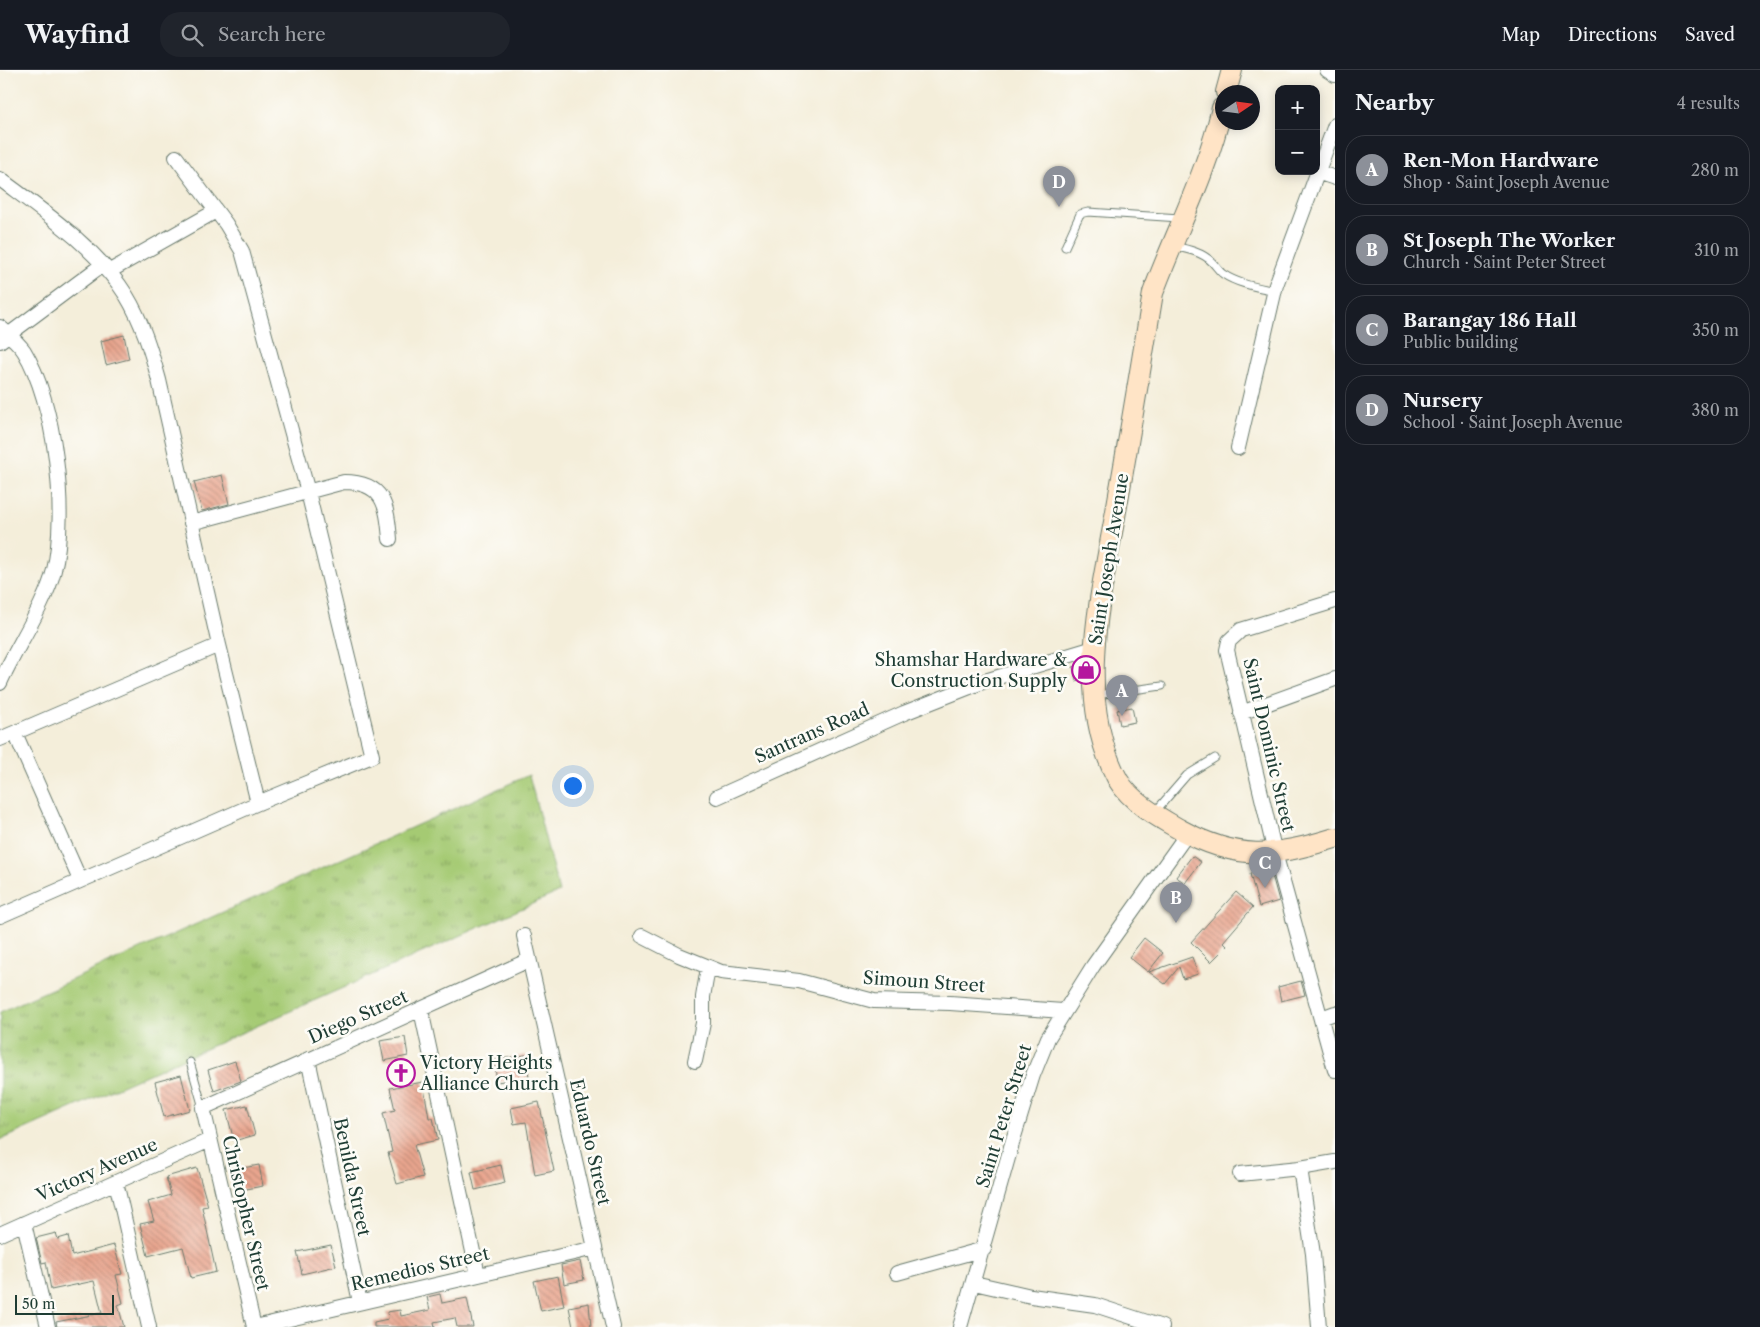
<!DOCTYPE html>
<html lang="en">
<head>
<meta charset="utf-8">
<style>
	body { margin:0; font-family:"Libre Caslon Text",serif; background:#20242c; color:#f1f3f6 }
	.controls { position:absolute; right:15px; top:15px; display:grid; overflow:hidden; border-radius:10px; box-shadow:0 2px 12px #0003 }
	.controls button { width:45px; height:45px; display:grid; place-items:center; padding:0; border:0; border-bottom:1px solid #363941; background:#171b24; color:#f1f3f6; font:25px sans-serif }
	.compass { position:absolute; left:1215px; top:15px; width:45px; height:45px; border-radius:50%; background:#171b24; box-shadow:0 2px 12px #0003; rotate:77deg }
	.scale { position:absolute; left:15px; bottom:12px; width:99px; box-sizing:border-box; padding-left:5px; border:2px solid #1f3d34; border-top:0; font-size:14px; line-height:18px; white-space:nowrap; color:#1f3d34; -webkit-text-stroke:4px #fdfcf7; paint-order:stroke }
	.you { position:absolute; left:572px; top:715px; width:18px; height:18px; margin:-12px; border:4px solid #fff; border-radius:50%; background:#1a73e8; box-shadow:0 0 0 8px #1a73e833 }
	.badge { display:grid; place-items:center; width:32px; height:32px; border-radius:50%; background:#8c9099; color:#fff; font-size:16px; font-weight:700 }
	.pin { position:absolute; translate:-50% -41px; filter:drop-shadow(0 1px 2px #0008) }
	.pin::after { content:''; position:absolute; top:26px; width:18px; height:15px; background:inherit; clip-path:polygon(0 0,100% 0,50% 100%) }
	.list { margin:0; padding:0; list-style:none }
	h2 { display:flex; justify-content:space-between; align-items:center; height:65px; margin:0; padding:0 20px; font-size:21px }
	h2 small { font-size:16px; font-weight:400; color:#9ea1a6 }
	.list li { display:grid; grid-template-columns:32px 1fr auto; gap:15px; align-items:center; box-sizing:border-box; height:70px; margin:0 10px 10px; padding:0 10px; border:1px solid #363941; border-radius:20px }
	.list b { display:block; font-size:19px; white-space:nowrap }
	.list p { margin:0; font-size:16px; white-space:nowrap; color:#9ea1a6 }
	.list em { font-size:16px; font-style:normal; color:#9ea1a6 }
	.icon { flex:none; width:28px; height:28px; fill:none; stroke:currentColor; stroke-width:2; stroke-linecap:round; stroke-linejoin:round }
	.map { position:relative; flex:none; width:1335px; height:1257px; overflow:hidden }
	header { display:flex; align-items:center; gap:30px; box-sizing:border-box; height:70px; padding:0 25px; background:#171b24; border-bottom:1px solid #363941 }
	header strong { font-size:24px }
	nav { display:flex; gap:28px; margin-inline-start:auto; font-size:18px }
	.search { width:350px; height:45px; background:#20242c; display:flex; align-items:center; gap:12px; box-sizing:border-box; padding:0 18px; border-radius:20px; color:#9ea1a6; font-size:19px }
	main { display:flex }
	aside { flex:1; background:#171b24 }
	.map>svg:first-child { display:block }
	.grass { fill:url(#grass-tufts); stroke:#628454 }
	.building { fill:url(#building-back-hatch) }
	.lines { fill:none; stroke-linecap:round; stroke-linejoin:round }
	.lane-casing { stroke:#6a7b6e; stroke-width:9 }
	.street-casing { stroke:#6a7b6e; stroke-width:16 }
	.secondary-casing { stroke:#6a7b6e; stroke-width:22 }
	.lane { stroke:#fff; stroke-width:7 }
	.street { stroke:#fff; stroke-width:14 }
	.secondary { stroke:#ffe4c6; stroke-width:20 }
	.labels { text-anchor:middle; stroke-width:5; stroke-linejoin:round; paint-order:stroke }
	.street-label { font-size:18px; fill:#1f3d34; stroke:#fdfcf7 }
	.poi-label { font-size:18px; fill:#1f3d34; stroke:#fdfcf7; text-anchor:end }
</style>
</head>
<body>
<header>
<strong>Wayfind</strong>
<div class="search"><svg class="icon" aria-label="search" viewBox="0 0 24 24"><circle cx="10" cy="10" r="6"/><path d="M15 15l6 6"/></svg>Search here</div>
<nav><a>Map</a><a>Directions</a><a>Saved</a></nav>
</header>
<main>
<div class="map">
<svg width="1335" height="1257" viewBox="0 0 1335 1257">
	<defs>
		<pattern id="grass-tufts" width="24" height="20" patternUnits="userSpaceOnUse" patternTransform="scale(1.25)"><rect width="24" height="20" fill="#a5ca73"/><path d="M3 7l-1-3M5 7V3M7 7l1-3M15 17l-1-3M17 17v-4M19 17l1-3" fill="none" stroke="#86a55f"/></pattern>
		<pattern id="building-back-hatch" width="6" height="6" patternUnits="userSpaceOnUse" patternTransform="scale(1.25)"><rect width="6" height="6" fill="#e9a58e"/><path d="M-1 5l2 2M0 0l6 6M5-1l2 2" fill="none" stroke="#bc8875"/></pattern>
	</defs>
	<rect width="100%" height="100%" fill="#fdfcf7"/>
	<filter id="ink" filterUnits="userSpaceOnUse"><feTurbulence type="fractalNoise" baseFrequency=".02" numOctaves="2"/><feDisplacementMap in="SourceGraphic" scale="10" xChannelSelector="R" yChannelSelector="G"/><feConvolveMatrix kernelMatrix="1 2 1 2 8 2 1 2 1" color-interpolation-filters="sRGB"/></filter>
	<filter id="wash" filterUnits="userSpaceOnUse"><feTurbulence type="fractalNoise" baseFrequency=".0096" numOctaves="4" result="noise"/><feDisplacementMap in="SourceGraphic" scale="20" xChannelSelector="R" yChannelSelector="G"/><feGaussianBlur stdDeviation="1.12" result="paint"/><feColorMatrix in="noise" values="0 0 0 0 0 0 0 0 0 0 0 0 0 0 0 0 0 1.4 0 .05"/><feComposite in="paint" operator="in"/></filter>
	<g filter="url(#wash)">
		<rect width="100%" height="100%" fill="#f4eeda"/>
		<path class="grass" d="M 529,705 L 559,822 L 0,1070 L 0,942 Z"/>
		<g id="blocks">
			<path class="building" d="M 124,265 L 129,289 L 106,295 L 101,271 Z
				M 222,405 L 229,434 L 202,441 L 194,412 Z
				M 1082,595 L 1082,609 L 1076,611 L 1073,597 Z
				M 1132,637 L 1135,652 L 1120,655 L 1117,640 Z
				M 1192,786 L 1201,792 L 1185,813 L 1176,807 Z
				M 1270,798 L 1279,831 L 1259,837 L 1250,804 Z
				M 1236,822 L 1253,837 L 1223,872 L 1227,876 L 1211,892 L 1191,872 Z
				M 1144,868 L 1163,883 L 1148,902 L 1129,887 Z
				M 1192,887 L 1198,904 L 1183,909 L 1179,897 L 1165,914 L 1149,902 Z
				M 1301,911 L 1305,925 L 1281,931 L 1278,917 Z
				M 405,967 L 408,986 L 384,991 L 380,971 Z
				M 526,985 L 529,1007 L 497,1012 L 494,990 Z
				M 235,991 L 241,1011 L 214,1021 L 208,1000 Z
				M 181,1005 L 190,1040 L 164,1047 L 155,1012 Z
				M 423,1012 L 429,1048 L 433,1048 L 438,1070 L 414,1075 L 423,1107 L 397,1114 L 388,1083 L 392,1082 L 383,1043 L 395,1040 L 390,1018 Z
				M 539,1032 L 554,1101 L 535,1105 L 526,1052 L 514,1054 L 511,1038 Z
				M 247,1035 L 255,1065 L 234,1071 L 226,1040 Z
				M 259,1095 L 263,1116 L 241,1120 L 237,1099 Z
				M 501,1095 L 505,1113 L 475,1120 L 471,1102 Z
				M 197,1098 L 208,1136 L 202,1137 L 216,1202 L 191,1208 L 183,1177 L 148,1186 L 140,1154 L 154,1151 L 148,1132 L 171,1125 L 166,1107 Z
				M 56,1163 L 58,1169 L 68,1166 L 72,1186 L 114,1175 L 122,1204 L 116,1205 L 123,1233 L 118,1235 L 124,1257 L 57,1257 L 56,1252 L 102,1243 L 94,1211 L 51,1220 L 46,1192 L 42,1193 L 36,1168 Z
				M 331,1175 L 336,1196 L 302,1204 L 297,1182 Z
				M 580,1191 L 584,1210 L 564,1214 L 561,1195 Z
				M 558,1206 L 564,1236 L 541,1241 L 534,1211 Z
				M 440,1224 L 442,1233 L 467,1228 L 473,1257 L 457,1257 L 455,1248 L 434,1252 L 435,1257 L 374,1257 L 374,1252 L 388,1249 L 387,1242 L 400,1240 L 401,1246 L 430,1240 L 427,1227 Z
				M 589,1233 L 591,1257 L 573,1257 L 569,1237 Z"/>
		</g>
	</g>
	<g filter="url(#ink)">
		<use href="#blocks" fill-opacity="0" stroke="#6a7b6e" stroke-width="1"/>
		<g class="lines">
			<defs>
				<path id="lane" d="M 1173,176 C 1187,179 1202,182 1212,192 C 1216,196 1219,201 1223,204 C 1238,214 1257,217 1275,221
					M 1065,177 L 1080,144 L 1088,142 L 1180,148
					M 1096,625 L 1162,616
					M 1154,743 L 1187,705 L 1215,688
					M 190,992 L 203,1038"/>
				<path id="street" d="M 1327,0 L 1335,5
					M 1317,102 L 1335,108
					M 0,109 C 44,142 96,177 126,225 C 142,251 151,281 159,310 L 219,575 L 258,733
					M 108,202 L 216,141
					M 0,257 C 8,264 18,272 24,281 C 55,331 68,443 54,500 C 46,533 15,579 0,613
					M 0,271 L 102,195
					M 1238,378 L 1276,215 L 1335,55
					M 191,453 L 344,412 C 384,412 387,435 390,469
					M 1335,531 L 1241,560 L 1229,571 L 1227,580 L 1275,783 L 1335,1000
					M 1241,643 L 1335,609
					M 15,663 L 80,810
					M 0,669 L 219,575
					M 717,727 L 904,643 L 985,611 L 1094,578
					M 0,846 L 258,733 L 372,686 L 308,422 L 242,181 L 226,154 L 176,87
					M 524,866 L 613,1257
					M 642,866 L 679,885 L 721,902 L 799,911 L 874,931 L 950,933 L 1063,941
					M 421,940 L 478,1205
					M 1321,948 L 1335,943
					M 308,989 L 360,1232
					M 695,991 L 703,953 L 703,927 L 708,898
					M 1300,1098 L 1313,1184 L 1319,1257
					M 1240,1104 L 1300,1098 L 1335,1092
					M 116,1112 L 149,1257
					M 24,1153 L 48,1257
					M 0,1164 L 210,1070
					M 897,1203 L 984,1179
					M 974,1213 L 1031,1226 L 1095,1235 L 1162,1257
					M 254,1257 L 203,1038 L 529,890
					M 255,1257 L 595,1178
					M 960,1257 L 1013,1070 L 1033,1005 L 1048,968 L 1093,896 L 1187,764"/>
				<path id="secondary" d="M 1226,22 L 1232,0
					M 1222,38 C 1207,103 1176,161 1153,223 C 1142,290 1131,357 1119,424 C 1104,515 1071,623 1118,710 C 1131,732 1158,747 1179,759 C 1238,791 1273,787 1335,768"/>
			</defs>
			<use href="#lane" class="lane-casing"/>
			<use href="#street" class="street-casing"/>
			<use href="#secondary" class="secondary-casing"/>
			<use href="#lane" class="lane"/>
			<use href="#street" class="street"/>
			<use href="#secondary" class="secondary"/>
		</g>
	</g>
	<defs>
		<symbol id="shop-ring" viewBox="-11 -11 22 22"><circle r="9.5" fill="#fdfcf7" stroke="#b5179e" stroke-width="1.5"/><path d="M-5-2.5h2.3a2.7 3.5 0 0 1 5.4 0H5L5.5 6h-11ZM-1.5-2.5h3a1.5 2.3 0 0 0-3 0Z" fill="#b5179e"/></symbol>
		<symbol id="church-ring" viewBox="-11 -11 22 22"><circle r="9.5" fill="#fdfcf7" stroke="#b5179e" stroke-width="1.5"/><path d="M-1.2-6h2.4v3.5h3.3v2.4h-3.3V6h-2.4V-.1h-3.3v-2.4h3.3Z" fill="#b5179e"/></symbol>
	</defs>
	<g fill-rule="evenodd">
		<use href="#shop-ring" x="1070" y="584" width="32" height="32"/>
		<use href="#church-ring" x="385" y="987" width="32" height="32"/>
	</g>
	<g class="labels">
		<g class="street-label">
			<text transform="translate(1109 489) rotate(-81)" y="6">Saint Joseph Avenue</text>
			<text transform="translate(812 663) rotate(-24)" y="6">Santrans Road</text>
			<text transform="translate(1269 675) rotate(77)" y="6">Saint Dominic Street</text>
			<text transform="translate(924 912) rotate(4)" y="6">Simoun Street</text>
			<text transform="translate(358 947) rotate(-24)" y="6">Diego Street</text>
			<text transform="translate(1004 1046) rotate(-73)" y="6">Saint Peter Street</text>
			<text transform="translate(590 1072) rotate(77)" y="6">Eduardo Street</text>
			<text transform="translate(97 1100) rotate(-24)" y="6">Victory Avenue</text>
			<text transform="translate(352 1107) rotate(78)" y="6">Benilda Street</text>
			<text transform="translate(246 1143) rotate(77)" y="6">Christopher Street</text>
			<text transform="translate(420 1199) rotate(-13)" y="6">Remedios Street</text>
		</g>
		<g class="poi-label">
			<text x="1067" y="596">Shamshar Hardware &amp;<tspan x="1067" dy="21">Construction Supply</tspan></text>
			<text x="420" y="999" text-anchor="start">Victory Heights<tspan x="420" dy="21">Alliance Church</tspan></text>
		</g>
	</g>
</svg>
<div class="controls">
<button>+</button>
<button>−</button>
</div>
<svg class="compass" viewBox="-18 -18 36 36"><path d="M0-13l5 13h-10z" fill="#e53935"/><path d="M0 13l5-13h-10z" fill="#9ea1a6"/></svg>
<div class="scale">50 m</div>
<div class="you"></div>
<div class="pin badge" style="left:1122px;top:646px">A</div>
<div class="pin badge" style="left:1176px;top:853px">B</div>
<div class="pin badge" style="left:1265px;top:818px">C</div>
<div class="pin badge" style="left:1059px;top:137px">D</div>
</div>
<aside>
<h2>Nearby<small>4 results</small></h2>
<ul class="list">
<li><span class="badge">A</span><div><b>Ren-Mon Hardware</b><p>Shop · Saint Joseph Avenue</p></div><em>280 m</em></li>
<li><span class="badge">B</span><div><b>St Joseph The Worker</b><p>Church · Saint Peter Street</p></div><em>310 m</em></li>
<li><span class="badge">C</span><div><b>Barangay 186 Hall</b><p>Public building</p></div><em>350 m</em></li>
<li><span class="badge">D</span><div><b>Nursery</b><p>School · Saint Joseph Avenue</p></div><em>380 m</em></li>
</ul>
</aside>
</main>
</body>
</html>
